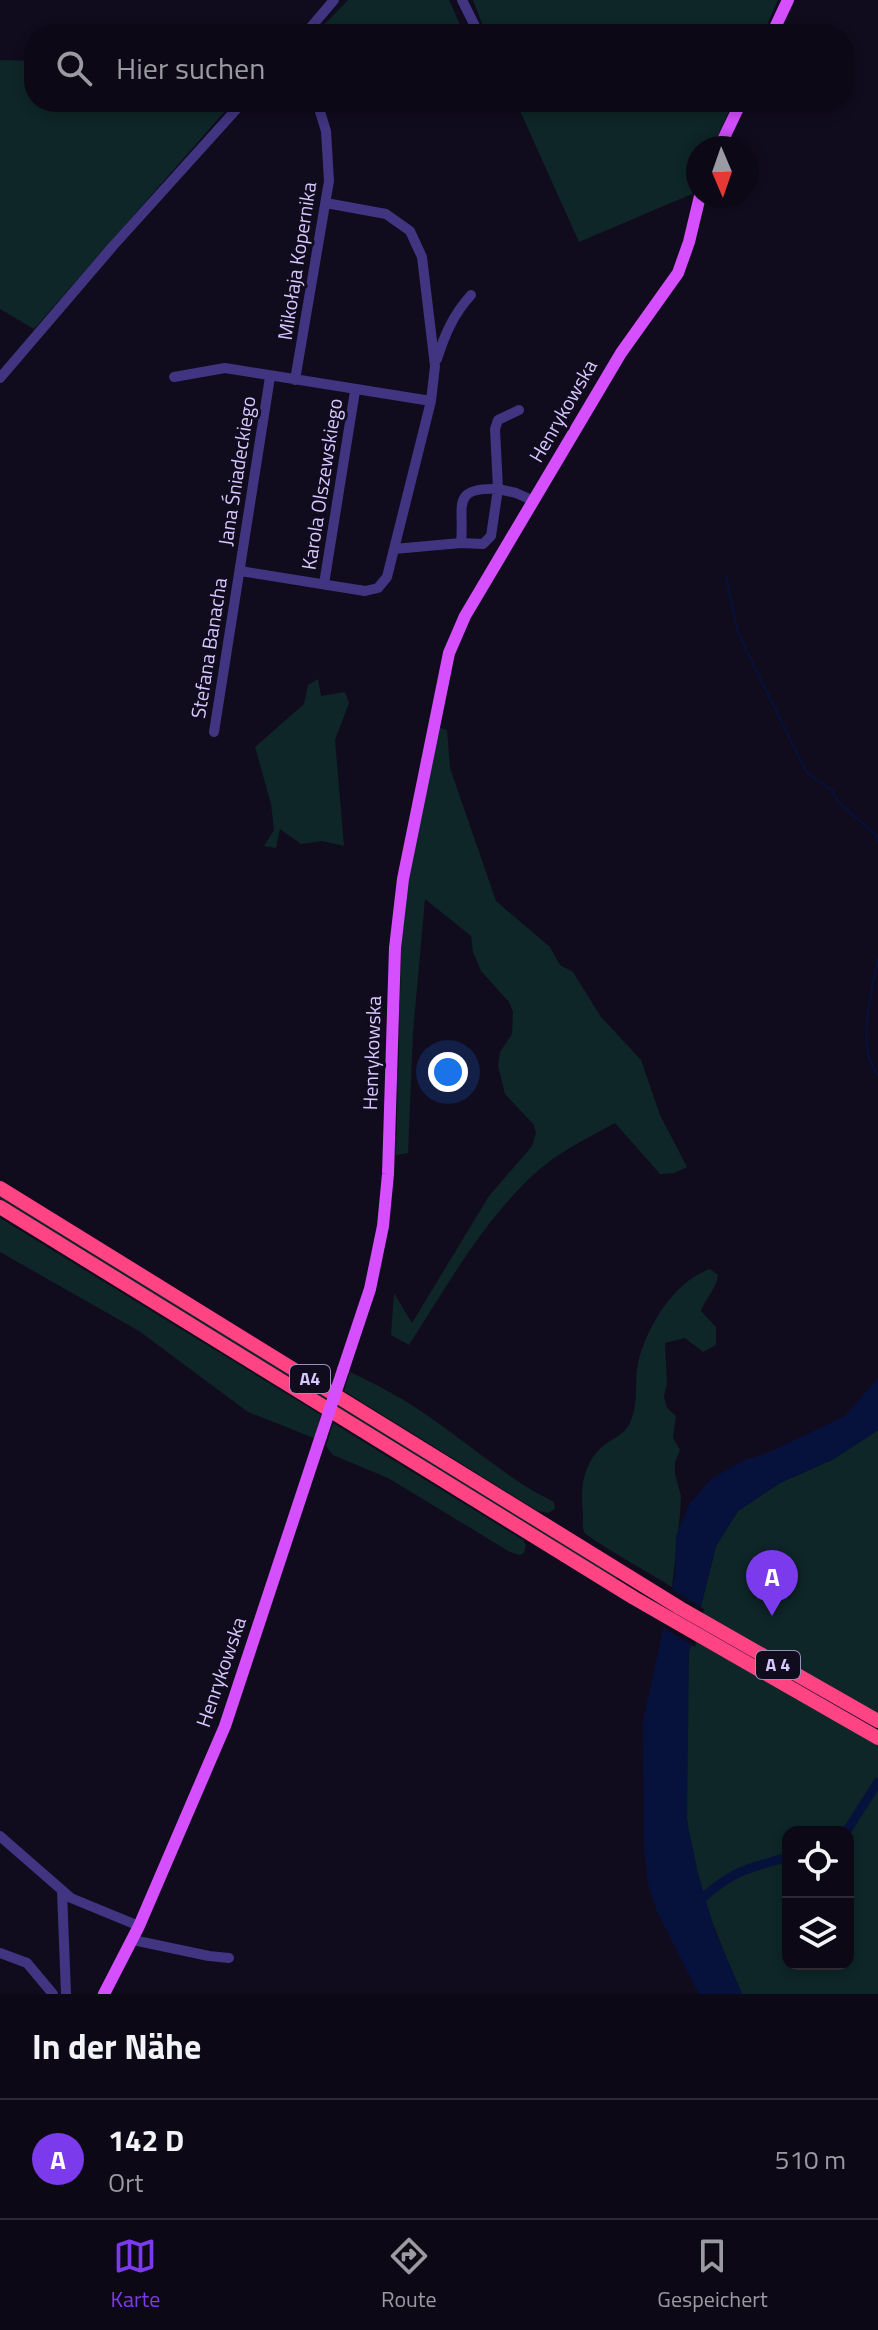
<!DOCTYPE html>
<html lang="de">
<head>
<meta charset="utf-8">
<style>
	body { margin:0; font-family:"Titillium Web",sans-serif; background:#1b1623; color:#f1f3f6 }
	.controls { position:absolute; right:24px; bottom:24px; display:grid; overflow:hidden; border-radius:16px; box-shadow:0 4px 12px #0003 }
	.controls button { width:72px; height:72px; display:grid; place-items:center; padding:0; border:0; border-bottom:2px solid #2d2935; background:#0d0816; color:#f1f3f6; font:40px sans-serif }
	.compass { position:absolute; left:686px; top:136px; width:72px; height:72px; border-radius:50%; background:#0d0816; box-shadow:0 4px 12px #0003; rotate:178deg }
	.you { position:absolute; left:448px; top:1072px; width:28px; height:28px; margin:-20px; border:6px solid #fff; border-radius:50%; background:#1a73e8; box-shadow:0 0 0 12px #1a73e833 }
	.badge { display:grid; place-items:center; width:52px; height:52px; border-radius:50%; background:#7c3aed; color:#fff; font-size:26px; font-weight:700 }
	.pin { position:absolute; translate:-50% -66px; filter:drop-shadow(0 2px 4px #0008) }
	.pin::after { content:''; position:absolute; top:42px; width:28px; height:24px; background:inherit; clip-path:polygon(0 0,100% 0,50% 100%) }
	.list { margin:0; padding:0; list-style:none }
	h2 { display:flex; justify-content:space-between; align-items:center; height:104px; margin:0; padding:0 32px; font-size:34px }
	h2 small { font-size:26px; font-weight:400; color:#9a9aa1 }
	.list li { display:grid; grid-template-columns:52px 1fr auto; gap:24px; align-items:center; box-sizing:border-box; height:120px; padding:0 32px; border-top:2px solid #2d2935 }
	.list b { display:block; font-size:30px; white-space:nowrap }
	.list p { margin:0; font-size:26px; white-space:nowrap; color:#9a9aa1 }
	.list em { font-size:26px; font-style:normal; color:#9a9aa1 }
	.icon { flex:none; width:44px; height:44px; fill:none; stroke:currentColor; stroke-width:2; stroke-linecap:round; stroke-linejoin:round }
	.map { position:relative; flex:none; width:878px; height:1994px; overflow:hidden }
	.search { position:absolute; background:#0d0816; box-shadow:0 4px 12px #0003; left:24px; right:24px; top:24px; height:88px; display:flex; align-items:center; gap:20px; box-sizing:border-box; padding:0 28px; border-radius:32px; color:#9a9aa1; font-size:30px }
	.sheet { height:224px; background:#0d0816 }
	nav { display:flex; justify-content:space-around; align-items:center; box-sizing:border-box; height:112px; border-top:2px solid #2d2935; background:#0d0816; font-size:22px; color:#9a9aa1 }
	nav a { display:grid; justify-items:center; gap:4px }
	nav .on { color:#7c3aed }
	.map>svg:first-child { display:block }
	.green { fill:#0e2628; fill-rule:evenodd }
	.water { fill:#06123c }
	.pier { fill:#110b1e }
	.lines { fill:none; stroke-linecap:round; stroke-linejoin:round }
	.stream { stroke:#06123c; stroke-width:2 }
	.canal { stroke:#06123c; stroke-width:9 }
	.minor { stroke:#413480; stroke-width:10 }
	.major { stroke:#d64fff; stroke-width:12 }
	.highway { stroke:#ff4383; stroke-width:14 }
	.major-bridge { stroke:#d64fff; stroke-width:12 }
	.labels { text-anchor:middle; stroke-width:6; stroke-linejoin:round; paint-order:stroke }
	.shield { fill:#110b1e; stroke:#9b8fbc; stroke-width:2 }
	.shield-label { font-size:18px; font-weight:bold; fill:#d6c8ff }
	.street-label { font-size:20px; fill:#d6c8ff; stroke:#110b1e }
</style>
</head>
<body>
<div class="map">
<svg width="878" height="1994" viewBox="0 0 878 1994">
	<rect width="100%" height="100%" fill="#110b1e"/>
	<path class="green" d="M 348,0 L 449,0 L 464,34 L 387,34 L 379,28 L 373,34 L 315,34 Z
		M 473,0 L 778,0 L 763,34 L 486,34 Z
		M 0,60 L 34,61 L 34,102 L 233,102 L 34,329 L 0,309 Z
		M 516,102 L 733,102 L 712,148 L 698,148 L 698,180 L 692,194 L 579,242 Z
		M 318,679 L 321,696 L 345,692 L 349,703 L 335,740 L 344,846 L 322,841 L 301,844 L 280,829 L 276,848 L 264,846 L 274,830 L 271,804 L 255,747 L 304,704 L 308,685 Z
		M 438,727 L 447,730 L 450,768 L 496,901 L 550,947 L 560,965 L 573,972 L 601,1017 L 641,1060 L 660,1115 L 687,1167 L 674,1173 L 660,1174 L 615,1123 C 586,1139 556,1153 532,1176 C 481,1224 447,1286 409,1345 L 391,1335 L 394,1293 L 412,1323 L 489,1196 L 532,1146 L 536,1133 L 534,1125 L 505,1094 L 498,1066 L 500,1052 L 512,1034 L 513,1012 L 509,1002 L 481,971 L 473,952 L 471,936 L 425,899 L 413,1033 L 408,1153 L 396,1155 L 402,919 L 406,879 Z
		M 0,1196 L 617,1576 L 616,1581 L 0,1202 Z
		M 0,1218 L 321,1415 L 314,1438 L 248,1412 L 139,1331 L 0,1252 Z
		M 710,1269 L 718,1275 C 716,1290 706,1297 701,1311 L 716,1327 L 716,1345 L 703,1352 L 685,1338 L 665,1343 L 667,1383 L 664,1397 L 667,1408 L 676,1416 L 673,1438 L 680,1450 L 675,1462 L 675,1474 L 681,1496 L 680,1514 L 672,1587 C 660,1579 587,1538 584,1532 C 582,1527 583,1518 583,1513 C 580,1489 583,1463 603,1446 C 613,1438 624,1435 630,1423 C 638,1405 635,1388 637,1369 C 643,1332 673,1281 710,1269 Z
		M 350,1372 C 378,1385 406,1400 431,1418 C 472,1446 509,1480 554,1502 L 555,1509 L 548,1513 L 538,1511 L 344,1391 Z
		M 333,1423 L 523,1540 L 526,1545 L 524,1553 L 519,1555 L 510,1552 L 388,1478 L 333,1455 L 326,1446 Z
		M 878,1430 L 878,1720 L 698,1618 L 716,1546 L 738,1511 L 780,1483 L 834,1459 Z
		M 694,1635 L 878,1739 L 878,1994 L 742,1994 C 719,1939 691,1879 687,1818 C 684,1764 688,1707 689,1652 ZM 788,1832 L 848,1832 L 848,1964 L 788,1964 Z"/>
	<path class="water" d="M 878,1378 L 878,1430 L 834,1459 L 780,1483 L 738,1511 L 716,1546 L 689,1652 L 687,1821 L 698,1873 L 715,1931 L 742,1994 L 699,1994 L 657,1912 L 648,1884 L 644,1847 L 643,1721 L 675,1575 L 676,1536 L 690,1503 L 711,1479 L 744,1460 L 765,1454 L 845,1416 Z"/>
	<path class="pier" d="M 668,1587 L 704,1609 L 695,1647 L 660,1626 Z"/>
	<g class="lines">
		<path class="stream" d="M 726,577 L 738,633 L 807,773 L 832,790 L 839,803 L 874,833 L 878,842
			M 878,958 C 872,991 855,1047 878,1075"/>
		<path class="canal" d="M 846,1832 L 878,1782
			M 696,1904 C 730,1872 744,1869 788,1857"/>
		<path class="minor" d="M 462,0 L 479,34
			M 305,34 L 334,0
			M 437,359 C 445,334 453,315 471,295
			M 174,377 L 225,368 L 431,401
			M 0,378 L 113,246 L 243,102
			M 295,380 L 329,181 L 326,131 L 317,102
			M 461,543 C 465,507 449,487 498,489 L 495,429 L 498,420 L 519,410
			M 394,549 L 461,543 L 483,544 L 491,536 L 498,489 L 516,493 L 534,501
			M 240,571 L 365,591 L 378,588 L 387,577 L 431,401 L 435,366 L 422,257 L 410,231 L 386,214 L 326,203
			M 324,584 L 355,391
			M 214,732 L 270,377
			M 0,1836 L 71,1898 L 139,1926
			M 62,1891 L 66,1994
			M 133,1940 L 209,1956 L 229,1958
			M 0,1953 L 27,1963 L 53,1994"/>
		<path class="major" d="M 772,34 L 788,0
			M 719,148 L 741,102
			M 343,1370 L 370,1289 L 383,1226 L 388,1174 L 395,948 L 403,879 L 449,653 L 465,616 L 621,353 L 678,273 L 689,242 L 700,196
			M 104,1994 L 139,1926 L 225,1726 L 321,1436"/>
		<path class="highway" d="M 0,1188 L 680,1608 L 878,1721
			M 0,1207 L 634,1598 L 878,1738"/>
		<path class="major-bridge" d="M 321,1436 L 343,1370"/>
	</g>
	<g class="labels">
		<g class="shield">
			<rect x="290" y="1365" width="40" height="28" rx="6"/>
			<rect x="756" y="1651" width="44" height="28" rx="6"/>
		</g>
		<g class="shield-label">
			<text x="310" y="1385">A4</text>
			<text x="778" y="1671">A 4</text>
		</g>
		<g class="street-label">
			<text transform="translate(297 261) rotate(-81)" y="7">Mikołaja Kopernika</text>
			<text transform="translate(563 411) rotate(-60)" y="7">Henrykowska</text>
			<text transform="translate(237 471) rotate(-81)" y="7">Jana Śniadeckiego</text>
			<text transform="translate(322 484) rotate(-81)" y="7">Karola Olszewskiego</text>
			<text transform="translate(209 648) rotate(-81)" y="7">Stefana Banacha</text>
			<text transform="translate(372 1053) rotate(-88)" y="7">Henrykowska</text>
			<text transform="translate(221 1672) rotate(-71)" y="7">Henrykowska</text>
		</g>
	</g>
</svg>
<div class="controls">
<button><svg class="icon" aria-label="locate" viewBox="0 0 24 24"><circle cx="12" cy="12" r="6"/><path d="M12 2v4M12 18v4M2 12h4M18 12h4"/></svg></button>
<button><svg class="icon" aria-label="layers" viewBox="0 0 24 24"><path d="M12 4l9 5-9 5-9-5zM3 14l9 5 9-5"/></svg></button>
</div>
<svg class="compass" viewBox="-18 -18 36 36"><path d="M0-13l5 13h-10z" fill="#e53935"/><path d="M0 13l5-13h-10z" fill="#9a9aa1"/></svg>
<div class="you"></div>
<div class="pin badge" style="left:772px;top:1616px">A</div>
<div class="search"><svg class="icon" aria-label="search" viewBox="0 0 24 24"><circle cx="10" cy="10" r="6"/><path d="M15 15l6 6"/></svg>Hier suchen</div>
</div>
<section class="sheet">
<h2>In der Nähe<small></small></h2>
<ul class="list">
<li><span class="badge">A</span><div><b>142 D</b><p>Ort</p></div><em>510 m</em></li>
</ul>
</section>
<nav>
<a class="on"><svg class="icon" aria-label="map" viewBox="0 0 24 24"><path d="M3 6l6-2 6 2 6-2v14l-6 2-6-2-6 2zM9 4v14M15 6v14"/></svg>Karte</a>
<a><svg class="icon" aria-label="directions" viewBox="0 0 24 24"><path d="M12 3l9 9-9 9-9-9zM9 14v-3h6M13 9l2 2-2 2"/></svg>Route</a>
<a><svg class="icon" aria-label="saved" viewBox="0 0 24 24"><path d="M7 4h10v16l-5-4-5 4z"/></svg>Gespeichert</a>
</nav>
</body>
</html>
